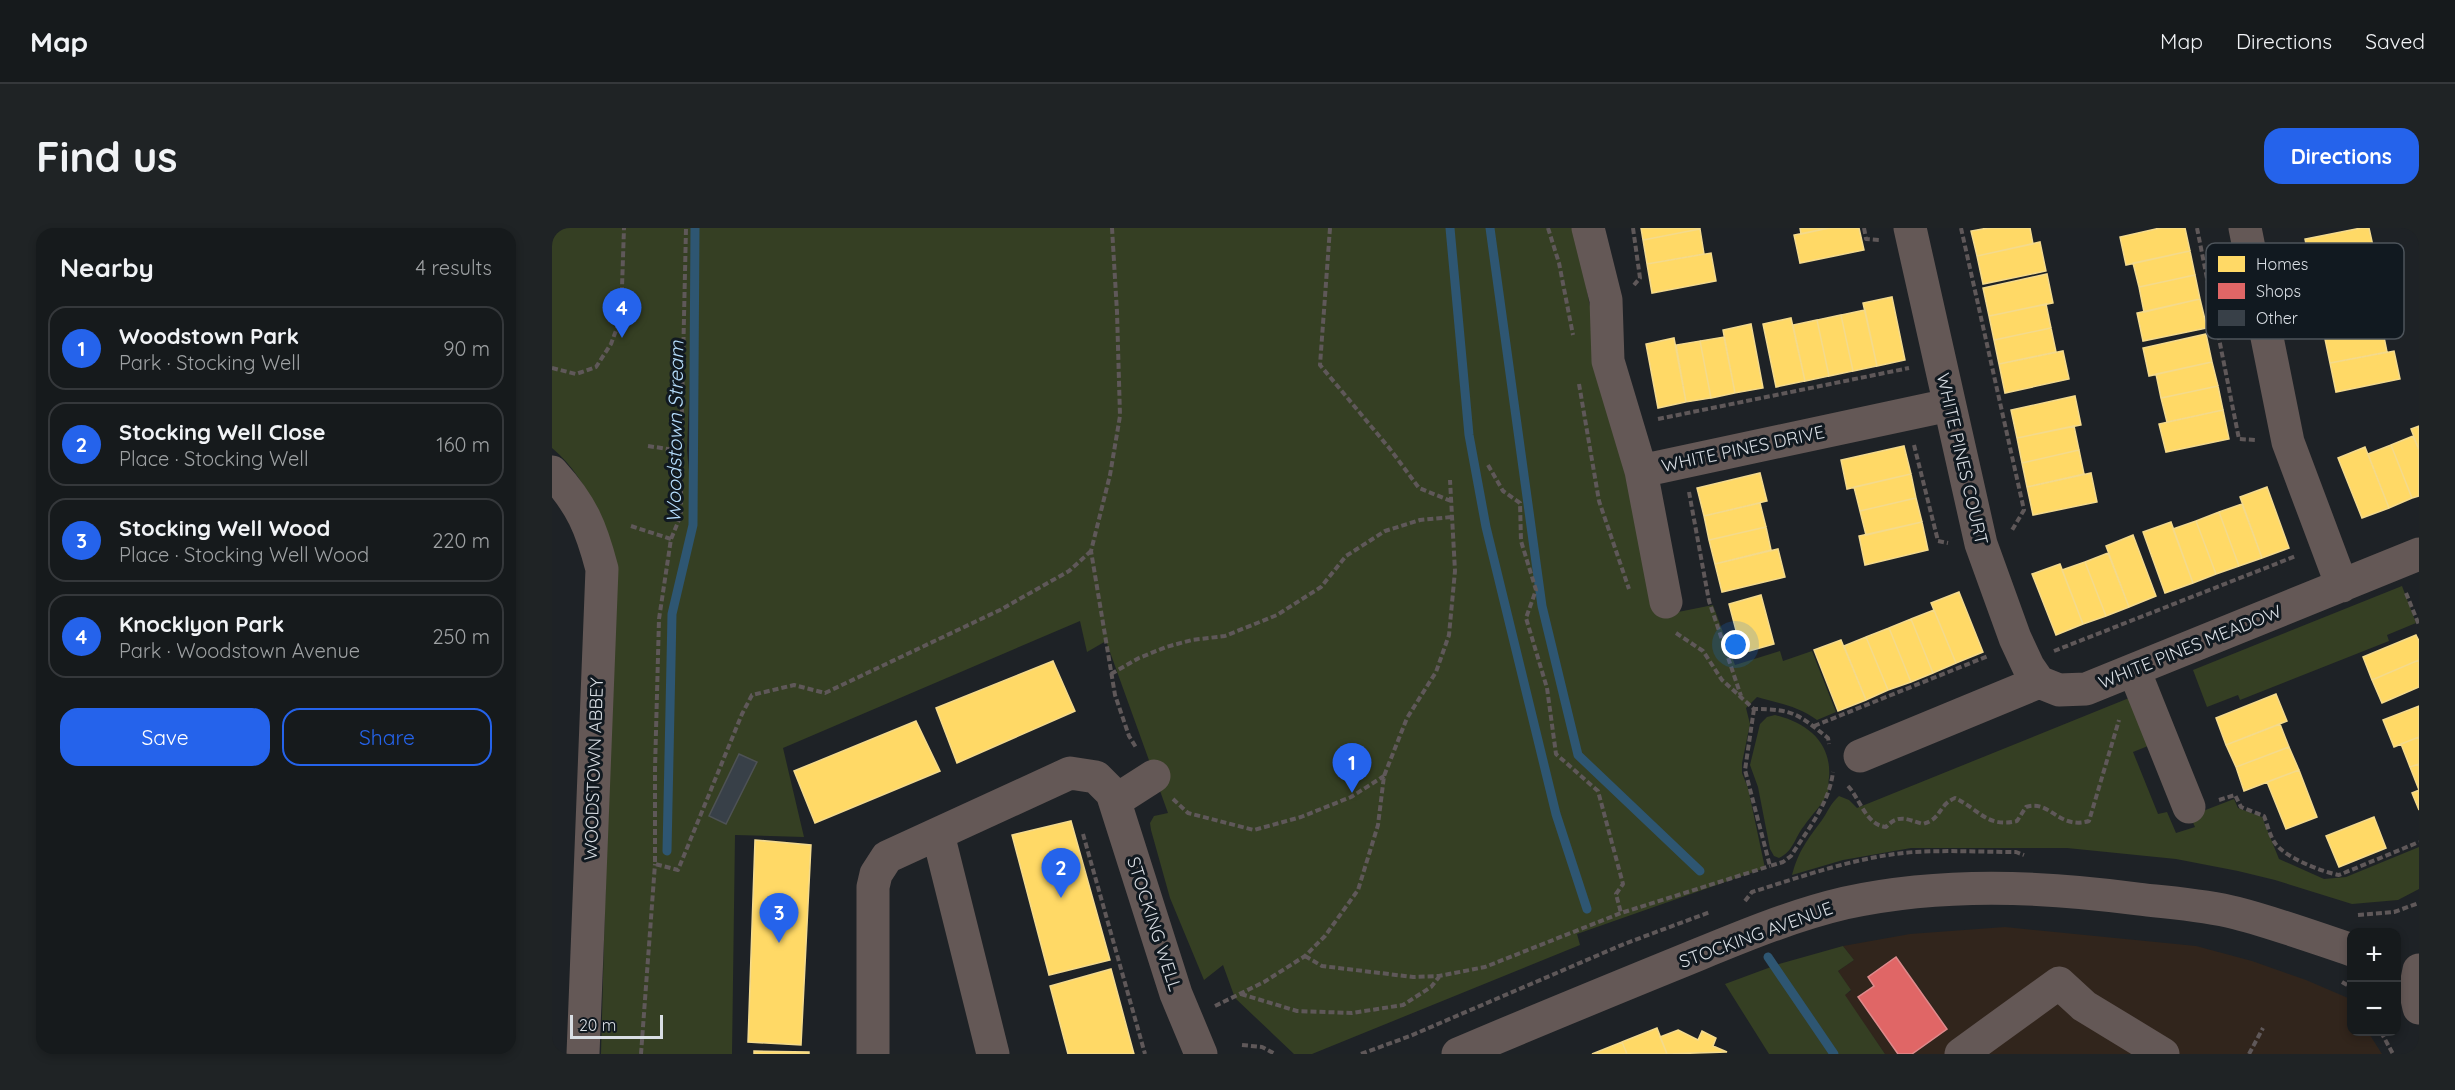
<!DOCTYPE html>
<html lang="en">
<head>
<meta charset="utf-8">
<style>
	body { margin:0; font-family:Quicksand,sans-serif; background:#1f2325; color:#f1f3f6 }
	.controls { position:absolute; right:18px; bottom:18px; display:grid; overflow:hidden; border-radius:12px; box-shadow:0 3px 9px #0003 }
	.controls button { width:54px; height:54px; display:grid; place-items:center; padding:0; border:0; border-bottom:2px solid #35383b; background:#161a1c; color:#f1f3f6; font:30px sans-serif }
	.scale { position:absolute; left:18px; bottom:15px; width:93px; box-sizing:border-box; padding-left:6px; border:3px solid #d9dee4; border-top:0; font-size:16px; line-height:21px; white-space:nowrap; color:#d9dee4; -webkit-text-stroke:4px #111920; paint-order:stroke }
	.you { position:absolute; left:1184px; top:417px; width:21px; height:21px; margin:-15px; border:4px solid #fff; border-radius:50%; background:#1a73e8; box-shadow:0 0 0 9px #1a73e833 }
	.badge { display:grid; place-items:center; width:39px; height:39px; border-radius:50%; background:#2563eb; color:#fff; font-size:20px; font-weight:700 }
	.pin { position:absolute; translate:-50% -50px; filter:drop-shadow(0 2px 3px #0008) }
	.pin::after { content:''; position:absolute; top:32px; width:21px; height:18px; background:inherit; clip-path:polygon(0 0,100% 0,50% 100%) }
	.list { margin:0; padding:0; list-style:none }
	h2 { display:flex; justify-content:space-between; align-items:center; height:78px; margin:0; padding:0 24px; font-size:26px }
	h2 small { font-size:20px; font-weight:400; color:#9ea1a3 }
	.list li { display:grid; grid-template-columns:39px 1fr auto; gap:18px; align-items:center; box-sizing:border-box; height:84px; margin:0 12px 12px; padding:0 12px; border:2px solid #35383b; border-radius:18px }
	.list b { display:block; font-size:22px; white-space:nowrap }
	.list p { margin:0; font-size:20px; white-space:nowrap; color:#9ea1a3 }
	.list em { font-size:20px; font-style:normal; color:#9ea1a3 }
	.actions { display:flex; gap:12px; padding:18px 24px }
	.actions a { flex:1; padding:14px 0; border:2px solid #2563eb; border-radius:18px; text-align:center; font-size:21px; color:#2563eb }
	.actions .main { background:#2563eb; color:#fff }
	.map { position:relative; flex:none; width:1867px; height:826px; overflow:hidden; border-radius:18px }
	header { display:flex; align-items:center; gap:36px; box-sizing:border-box; height:84px; padding:0 30px; background:#161a1c; border-bottom:2px solid #35383b }
	header strong { font-size:28px }
	nav { display:flex; gap:33px; margin-inline-start:auto; font-size:21px }
	.intro { display:flex; align-items:center; justify-content:space-between; box-sizing:border-box; height:144px; padding:0 36px }
	h1 { margin:0; font-size:42px }
	.button { padding:15px 27px; border-radius:18px; background:#2563eb; color:#fff; font-size:21px; font-weight:700 }
	main { display:flex; gap:36px; padding:0 36px }
	aside { flex:1; background:#161a1c; border-radius:18px; box-shadow:0 3px 9px #0003 }
	.map>svg:first-child { display:block }
	.commercial { fill:#31251c }
	.green { fill:#353f23; fill-rule:evenodd }
	.homes { fill:#ffd966; stroke:#f4da8c; stroke-width:1.5 }
	.shops { fill:#e06666; stroke:#de8a8c; stroke-width:1.5 }
	.lines { fill:none; stroke-linecap:round; stroke-linejoin:round }
	.stream { stroke:#2e5672; stroke-width:9 }
	.building { fill:#384048; stroke:#4e5255; stroke-width:1.5 }
	.path { stroke:#5f5859; stroke-width:4; stroke-dasharray:6 3; stroke-linecap:butt }
	.minor { stroke:#645856; stroke-width:33 }
	.labels { text-anchor:middle; stroke-width:6; stroke-linejoin:round; paint-order:stroke }
	.street-label { font-size:18px; fill:#d9dee4; stroke:#111920 }
	.water-label { font-size:20px; font-style:italic; fill:#b5ddfc; stroke:#111920 }
	.key { fill:#111920; stroke:#4d545b; stroke-width:1.5 }
	.key-label { font-size:16px; fill:#d9dee4 }
</style>
</head>
<body>
<header>
<strong>Map</strong>
<nav><a>Map</a><a>Directions</a><a>Saved</a></nav>
</header>
<div class="intro"><h1>Find us</h1><a class="button">Directions</a></div>
<main>
<aside>
<h2>Nearby<small>4 results</small></h2>
<ul class="list">
<li><span class="badge">1</span><div><b>Woodstown Park</b><p>Park · Stocking Well</p></div><em>90 m</em></li>
<li><span class="badge">2</span><div><b>Stocking Well Close</b><p>Place · Stocking Well</p></div><em>160 m</em></li>
<li><span class="badge">3</span><div><b>Stocking Well Wood</b><p>Place · Stocking Well Wood</p></div><em>220 m</em></li>
<li><span class="badge">4</span><div><b>Knocklyon Park</b><p>Park · Woodstown Avenue</p></div><em>250 m</em></li>
</ul>
<div class="actions"><a class="main">Save</a><a>Share</a></div>
</aside>
<div class="map">
<svg width="1867" height="826" viewBox="0 0 1867 826">
	<rect width="100%" height="100%" fill="#1e2226"/>
	<path class="commercial" d="M 1453,699 L 1644,718 L 1700,733 L 1754,752 L 1796,770 L 1799,775 L 1800,804 L 1816,804 L 1830,826 L 1333,826 L 1292,767 L 1299,763 L 1286,743 L 1302,732 L 1291,718 L 1358,706 Z"/>
	<path class="green" d="M 0,0 L 1023,0 L 1039,84 L 1111,387 L 1161,377 L 1183,437 L 1228,423 L 1231,433 L 1260,423 L 1284,484 L 1265,492 C 1244,477 1228,476 1205,469 L 1194,480 L 1198,496 L 1190,535 L 1190,545 L 1196,560 L 1213,640 L 1025,706 L 1028,717 L 760,826 L 742,826 L 683,770 L 671,737 L 652,752 L 618,670 L 599,602 L 598,595 L 602,588 L 616,585 L 554,413 L 535,424 L 528,393 L 231,520 L 252,609 L 183,607 L 180,826 L 49,826 L 62,335 C 50,293 35,249 0,220 ZM 143,22 L 141,286 L 135,222 Z
		M 1850,358 L 1864,395 L 1835,407 L 1837,413 L 1688,472 L 1686,467 L 1655,479 L 1641,442 Z
		M 1582,468 L 1601,516 L 1581,524 L 1606,586 L 1615,584 L 1624,605 L 1643,599 L 1638,588 L 1682,571 L 1686,580 L 1710,589 L 1727,631 L 1772,651 L 1794,649 L 1867,619 L 1867,661 L 1846,672 L 1800,676 L 1723,652 L 1686,643 L 1624,631 L 1515,620 L 1359,620 L 1291,632 L 1240,647 C 1246,623 1256,611 1270,592 C 1276,583 1279,575 1287,568 L 1297,572 L 1305,580 Z
		M 1223,487 C 1256,495 1280,515 1277,550 C 1276,554 1277,560 1276,564 C 1271,577 1259,587 1252,598 C 1243,609 1241,624 1227,630 L 1222,628 L 1218,621 L 1206,559 L 1198,537 L 1208,496 L 1215,489 Z
		M 1291,718 L 1302,732 L 1286,743 L 1299,762 L 1293,767 L 1333,826 L 1217,826 L 1173,756 L 1227,736 Z"/>
	<path class="homes" d="M 1089,0 L 1148,0 L 1148,1 L 1091,12 Z
		M 1248,0 L 1277,0 L 1249,6 Z
		M 1277,0 L 1307,0 L 1312,22 L 1248,35 L 1242,7 Z
		M 1436,0 L 1478,0 L 1481,16 L 1425,28 L 1419,3 Z
		M 1608,0 L 1633,0 L 1638,23 L 1574,37 L 1568,9 Z
		M 1809,0 L 1817,0 L 1823,27 L 1759,40 L 1753,11 Z
		M 1148,1 L 1152,26 L 1095,36 L 1091,12 Z
		M 1488,14 L 1494,43 L 1431,56 L 1425,28 Z
		M 1638,23 L 1643,47 L 1587,59 L 1581,35 Z
		M 1159,25 L 1164,53 L 1100,65 L 1095,36 Z
		M 1495,46 L 1501,75 L 1437,88 L 1431,60 Z
		M 1643,47 L 1648,71 L 1592,84 L 1587,59 Z
		M 1340,69 L 1353,132 L 1325,138 L 1311,75 Z
		M 1648,71 L 1655,100 L 1591,113 L 1585,85 Z
		M 1494,76 L 1499,100 L 1442,112 L 1437,88 Z
		M 1313,82 L 1325,138 L 1301,143 L 1289,87 Z
		M 1289,87 L 1301,143 L 1277,148 L 1265,92 Z
		M 1239,90 L 1253,153 L 1224,159 L 1211,96 Z
		M 1265,92 L 1277,148 L 1253,153 L 1241,97 Z
		M 1199,96 L 1211,160 L 1183,165 L 1171,102 Z
		M 1830,99 L 1835,124 L 1778,135 L 1773,111 Z
		M 1499,100 L 1504,124 L 1447,136 L 1442,112 Z
		M 1654,106 L 1660,134 L 1597,148 L 1591,120 Z
		M 1172,109 L 1183,165 L 1159,170 L 1148,113 Z
		M 1122,110 L 1134,174 L 1106,180 L 1094,116 Z
		M 1148,113 L 1159,170 L 1134,174 L 1124,117 Z
		M 1511,123 L 1517,151 L 1453,165 L 1447,136 Z
		M 1842,123 L 1848,151 L 1784,164 L 1778,135 Z
		M 1660,134 L 1666,158 L 1609,170 L 1604,146 Z
		M 1666,158 L 1671,182 L 1615,194 L 1609,170 Z
		M 1523,168 L 1529,197 L 1465,210 L 1459,182 Z
		M 1671,182 L 1677,211 L 1614,224 L 1607,196 Z
		M 1522,198 L 1527,222 L 1470,235 L 1465,210 Z
		M 1867,198 L 1867,222 L 1859,201 Z
		M 1861,208 L 1867,222 L 1867,268 L 1860,270 L 1839,217 Z
		M 1839,217 L 1860,270 L 1837,280 L 1816,226 Z
		M 1352,218 L 1359,246 L 1295,261 L 1289,232 Z
		M 1813,219 L 1837,280 L 1810,290 L 1786,230 Z
		M 1527,222 L 1532,246 L 1475,259 L 1470,235 Z
		M 1208,245 L 1215,273 L 1152,288 L 1145,260 Z
		M 1539,245 L 1545,274 L 1481,287 L 1475,259 Z
		M 1359,246 L 1364,270 L 1308,283 L 1302,259 Z
		M 1715,259 L 1737,320 L 1710,330 L 1688,269 Z
		M 1364,270 L 1370,294 L 1314,307 L 1308,283 Z
		M 1208,275 L 1214,299 L 1157,312 L 1152,288 Z
		M 1690,276 L 1710,330 L 1687,338 L 1667,284 Z
		M 1667,284 L 1687,338 L 1664,346 L 1644,293 Z
		M 1644,293 L 1664,346 L 1641,355 L 1621,301 Z
		M 1370,294 L 1376,322 L 1313,337 L 1307,308 Z
		M 1619,294 L 1641,355 L 1613,365 L 1591,304 Z
		M 1214,299 L 1219,322 L 1163,336 L 1157,312 Z
		M 1581,307 L 1604,368 L 1577,379 L 1554,318 Z
		M 1226,321 L 1233,349 L 1170,364 L 1163,336 Z
		M 1556,325 L 1577,379 L 1554,388 L 1533,334 Z
		M 1533,334 L 1554,388 L 1531,396 L 1510,342 Z
		M 1508,336 L 1531,396 L 1504,407 L 1480,346 Z
		M 1407,364 L 1431,424 L 1404,435 L 1379,375 Z
		M 1209,367 L 1222,416 L 1190,425 L 1177,376 Z
		M 1382,382 L 1404,435 L 1381,445 L 1359,391 Z
		M 1359,391 L 1381,445 L 1359,454 L 1337,400 Z
		M 1337,400 L 1359,454 L 1336,462 L 1314,409 Z
		M 1864,407 L 1867,413 L 1867,432 L 1820,452 L 1811,429 Z
		M 1314,409 L 1336,462 L 1314,472 L 1292,418 Z
		M 1289,412 L 1314,472 L 1286,483 L 1262,422 Z
		M 1867,432 L 1867,459 L 1830,475 L 1820,452 Z
		M 501,433 L 523,483 L 405,535 L 384,480 Z
		M 1724,466 L 1735,493 L 1674,517 L 1664,490 Z
		M 1867,478 L 1867,509 L 1842,519 L 1831,492 Z
		M 364,493 L 388,543 L 263,595 L 242,543 Z
		M 1728,496 L 1737,519 L 1684,539 L 1674,517 Z
		M 1867,509 L 1867,536 L 1858,539 L 1849,516 Z
		M 1737,519 L 1747,542 L 1692,563 L 1684,539 Z
		M 1867,536 L 1867,562 L 1858,539 Z
		M 1747,542 L 1765,589 L 1734,601 L 1715,554 Z
		M 1867,562 L 1867,582 L 1860,565 Z
		M 1822,589 L 1834,620 L 1787,639 L 1774,608 Z
		M 519,593 L 558,732 L 497,747 L 460,607 Z
		M 203,612 L 259,617 L 249,817 L 196,814 Z
		M 559,741 L 582,826 L 516,826 L 498,758 Z
		M 1105,800 L 1115,826 L 1075,826 L 1070,814 Z
		M 1126,802 L 1146,812 L 1150,803 L 1164,810 L 1161,818 L 1175,824 L 1115,826 L 1108,809 Z
		M 1070,814 L 1075,826 L 1040,826 Z
		M 202,823 L 257,824 L 257,826 L 202,826 Z"/>
	<path class="shops" d="M 1344,729 L 1395,801 L 1360,826 L 1346,826 L 1306,769 L 1322,758 L 1316,749 Z"/>
	<g class="lines">
		<path class="stream" d="M 898,0 L 917,207 L 934,299 L 1004,586 L 1035,681
			M 938,0 L 990,378 L 1026,527 L 1148,643
			M 115,623 L 120,386 L 141,297 L 143,0
			M 1216,729 L 1282,826"/>
	</g>
	<path class="building" d="M 187,526 L 205,534 L 174,596 L 157,588 Z"/>
	<g class="lines">
		<path class="path" d="M 560,0 L 565,84 L 568,188 L 558,247 L 539,323 L 563,467 L 577,508 L 585,521
			M 778,0 L 768,137 L 838,221 L 867,260 L 899,273
			M 996,0 L 1007,35 L 1021,107
			M 1081,0 L 1088,50 L 1082,57
			M 1312,0 L 1314,11 L 1328,12
			M 1409,0 L 1472,282 L 1459,304
			M 1645,0 L 1687,211 L 1704,212
			M 0,140 L 24,146 L 44,139 L 59,116 L 69,89 L 72,0
			M 1027,156 L 1047,273 L 1077,361
			M 1106,191 L 1357,140
			M 1362,217 L 1386,313 L 1396,315
			M 96,218 L 129,223 L 129,287 L 119,311
			M 129,223 L 134,0
			M 936,237 L 951,263 L 968,275 L 969,313 L 984,362 L 974,390 L 995,460 L 1004,526 L 1046,563 L 1071,656 L 1064,666 L 1069,685
			M 1137,264 L 1157,373 L 1189,468
			M 79,298 L 119,311 L 107,391 L 103,541 L 103,636 L 126,642 L 190,486 L 200,467 L 242,457 L 273,465 L 448,382 L 517,343 L 539,323
			M 1854,365 L 1867,397
			M 1124,405 L 1151,423 L 1170,452 L 1202,481 C 1241,481 1246,486 1276,510 L 1277,516
			M 1502,423 L 1744,328
			M 559,446 L 587,430 L 614,419 L 640,412 L 673,408 L 725,387 L 769,359 L 794,328 L 833,303 L 868,292 L 900,289
			M 1202,481 L 1193,542 L 1218,638 L 1231,634 L 1239,628 C 1256,601 1277,576 1281,544
			M 1262,498 L 1436,428
			M 1296,558 C 1308,571 1314,597 1334,599 C 1347,585 1356,592 1371,596 C 1391,590 1385,578 1403,570 C 1428,582 1435,600 1465,593 L 1474,579 C 1498,571 1506,602 1537,593 L 1567,492
			M 621,571 L 636,585 L 702,602 L 749,589 L 799,569 L 832,548
			M 1667,572 L 1683,567 L 1689,579 L 1712,588 C 1715,596 1718,608 1723,615 C 1732,629 1770,644 1787,647 L 1867,614
			M 531,606 L 593,826
			M 1193,673 L 1200,664 C 1252,648 1307,628 1362,624 C 1396,622 1430,624 1464,624 L 1472,627
			M 1806,687 L 1842,684 L 1867,675
			M 753,728 L 770,738 L 861,749 L 887,748 L 933,739 L 1069,685 L 1218,638
			M 1790,754 L 1800,760
			M 689,766 L 745,783 L 800,785 L 851,777 L 879,759 L 887,749
			M 663,778 L 712,754 L 753,728 L 773,708 L 806,662 L 826,597 L 832,548 L 855,490 L 884,444 L 897,407 L 903,343 L 898,252
			M 1829,804 L 1841,826
			M 690,817 L 710,819 L 723,826
			M 89,826 L 103,636
			M 809,826 L 858,808 L 1072,716 L 1158,684
			M 1697,826 L 1711,800"/>
		<path class="minor" d="M 1036,0 L 1054,72 L 1056,133 L 1089,243 L 1397,177
			M 1358,0 L 1429,316 L 1463,410 L 1476,438 L 1487,454
			M 1693,0 L 1736,214 L 1790,358
			M 1089,243 L 1114,374
			M 0,244 C 30,277 39,299 50,341 L 31,826
			M 1582,442 L 1637,579
			M 1308,528 L 1487,454 L 1507,462 L 1534,461 L 1867,326
			M 563,573 L 602,548
			M 386,606 L 441,826
			M 1867,742 L 1863,762 L 1867,780
			M 321,826 L 321,659 L 324,646 L 335,629 L 518,545 L 544,549 L 560,565 L 624,766 L 649,826
			M 906,826 C 976,796 1047,767 1118,738 C 1175,715 1233,689 1293,675 C 1390,654 1489,658 1586,671 C 1619,675 1652,677 1684,685 C 1723,695 1761,709 1800,722
			M 1409,826 L 1507,755 L 1532,778 L 1611,826"/>
	</g>
	<g class="labels">
		<g class="street-label">
			<text transform="translate(1191 221) rotate(-12)" y="6">WHITE PINES DRIVE</text>
			<text transform="translate(1410 231) rotate(77)" y="6">WHITE PINES COURT</text>
			<text transform="translate(1638 419) rotate(-22)" y="6">WHITE PINES MEADOW</text>
			<text transform="translate(42 541) rotate(-88)" y="6">WOODSTOWN ABBEY</text>
			<text transform="translate(602 696) rotate(72)" y="6">STOCKING WELL</text>
			<text transform="translate(1204 707) rotate(-20)" y="6">STOCKING AVENUE</text>
		</g>
		<g class="water-label">
			<text transform="translate(123 204) rotate(-89)" y="7">Woodstown Stream</text>
		</g>
	</g>
	<rect x="1654" y="15" width="198" height="96" rx="9" class="key"/>
	<rect x="1666" y="28" width="27" height="16" fill="#ffd966"/>
	<rect x="1666" y="55" width="27" height="16" fill="#e06666"/>
	<rect x="1666" y="82" width="27" height="16" fill="#384048"/>
	<g class="key-label">
		<text x="1704" y="42">Homes</text>
		<text x="1704" y="69">Shops</text>
		<text x="1704" y="96">Other</text>
	</g>
</svg>
<div class="controls">
<button>+</button>
<button>−</button>
</div>
<div class="scale">20 m</div>
<div class="you"></div>
<div class="pin badge" style="left:800px;top:565px">1</div>
<div class="pin badge" style="left:509px;top:670px">2</div>
<div class="pin badge" style="left:227px;top:715px">3</div>
<div class="pin badge" style="left:70px;top:110px">4</div>
</div>
</main>
</body>
</html>
